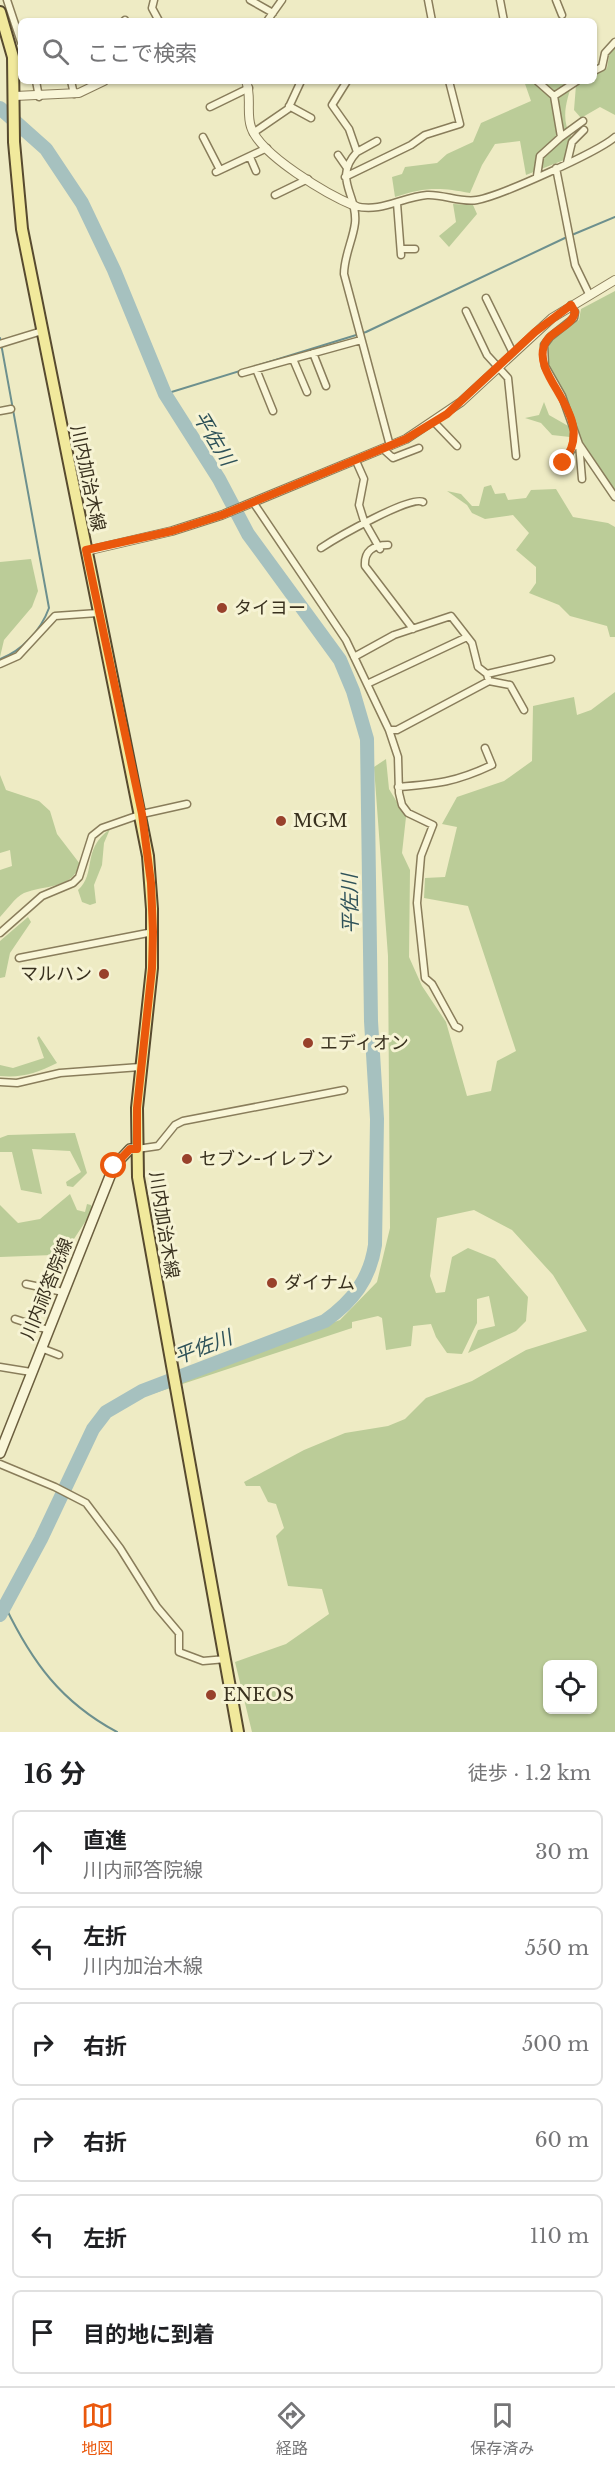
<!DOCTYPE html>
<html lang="ja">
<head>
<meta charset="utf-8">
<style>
	body { margin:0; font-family:"Libre Baskerville","Noto Sans JP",serif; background:#f6f6f6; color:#202124 }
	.controls { position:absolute; right:18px; bottom:18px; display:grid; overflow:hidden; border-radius:9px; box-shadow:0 2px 4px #0004 }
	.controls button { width:54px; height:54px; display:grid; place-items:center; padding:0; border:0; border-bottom:2px solid #e0e0e0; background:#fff; color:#202124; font:30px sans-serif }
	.stop { position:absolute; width:18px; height:18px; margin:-14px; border:4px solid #ea580c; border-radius:50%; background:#fff }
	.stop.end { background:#ea580c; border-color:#fff; box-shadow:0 2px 6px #0008 }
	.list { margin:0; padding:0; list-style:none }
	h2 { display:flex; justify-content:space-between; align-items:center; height:78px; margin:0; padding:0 24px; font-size:26px }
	h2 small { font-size:20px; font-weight:400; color:#757577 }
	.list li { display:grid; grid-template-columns:39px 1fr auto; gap:18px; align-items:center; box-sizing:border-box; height:84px; margin:0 12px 12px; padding:0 12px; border:2px solid #e0e0e0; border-radius:9px }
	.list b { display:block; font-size:22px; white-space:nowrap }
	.list p { margin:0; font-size:20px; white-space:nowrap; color:#757577 }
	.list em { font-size:20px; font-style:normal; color:#757577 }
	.icon { flex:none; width:33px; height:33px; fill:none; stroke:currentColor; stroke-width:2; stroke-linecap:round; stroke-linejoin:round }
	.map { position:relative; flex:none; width:615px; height:1732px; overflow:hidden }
	.search { position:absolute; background:#fff; box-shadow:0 2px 4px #0004; left:18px; right:18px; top:18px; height:66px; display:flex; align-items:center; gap:15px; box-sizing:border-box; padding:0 21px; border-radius:9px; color:#757577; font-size:22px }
	.sheet { height:654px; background:#fff }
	nav { display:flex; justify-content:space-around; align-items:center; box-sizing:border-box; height:84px; border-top:2px solid #e0e0e0; background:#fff; font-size:16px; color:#757577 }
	nav a { display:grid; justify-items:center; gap:3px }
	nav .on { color:#ea580c }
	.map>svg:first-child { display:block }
	.green { fill:#bbcc98; fill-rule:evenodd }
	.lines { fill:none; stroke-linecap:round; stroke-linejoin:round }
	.stream { stroke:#6d908e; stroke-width:2 }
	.river { stroke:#a6c1bf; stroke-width:14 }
	.minor-casing { stroke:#897d5b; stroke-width:9 }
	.tertiary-casing { stroke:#897d5b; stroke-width:10 }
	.secondary-casing { stroke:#6b5e3e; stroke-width:12 }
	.primary-casing { stroke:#574a2f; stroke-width:14 }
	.minor { stroke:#f9f6d8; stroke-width:6 }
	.tertiary { stroke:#f9f6d8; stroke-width:8 }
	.secondary { stroke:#f9f6d8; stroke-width:9 }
	.primary { stroke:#f1e99c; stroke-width:10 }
	.route { stroke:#ea580c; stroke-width:8 }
	.poi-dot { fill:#98412b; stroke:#f6f3d4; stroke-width:2 }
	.labels { text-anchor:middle; stroke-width:6; stroke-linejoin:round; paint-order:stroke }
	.street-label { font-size:18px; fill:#39311f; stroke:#f6f3d4 }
	.poi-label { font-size:18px; fill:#39311f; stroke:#f6f3d4; text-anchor:start }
	.water-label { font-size:20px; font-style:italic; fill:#2e5259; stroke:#f6f3d4 }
</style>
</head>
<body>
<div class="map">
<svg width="615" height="1732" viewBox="0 0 615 1732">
	<rect width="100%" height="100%" fill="#eeebc4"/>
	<path class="green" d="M 615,46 L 615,115 L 600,107 L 581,118 L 574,110 L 576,85 L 584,81 L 594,81 L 594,75 L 607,68 L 610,50 Z
		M 524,81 L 573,81 C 567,99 560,119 571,136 L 564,160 L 526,175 L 520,141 L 495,144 L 482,165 L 470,193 C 440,187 424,187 395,197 L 392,177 L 402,174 L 405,167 L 437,163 L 447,154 L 473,142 L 481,123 L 531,101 Z
		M 453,204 L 473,205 L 477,214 L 449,247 L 439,236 L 456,222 Z
		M 615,291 L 615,491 L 582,441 L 548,364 L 547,347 L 554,337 L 579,320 L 581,309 Z
		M 544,402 L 549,415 L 570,427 L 570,437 L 552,435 L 541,423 L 525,418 L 539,415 Z
		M 491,485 L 495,494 L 505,493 L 508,500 L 526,498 L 531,490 L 556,489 L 573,517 L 608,523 L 615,527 L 615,637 L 610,637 L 607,626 L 570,616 L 559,605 L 529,593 L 536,583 L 536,567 L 516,550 L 529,533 L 513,515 L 485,519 L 472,513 L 467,505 L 447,491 L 461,494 L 472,506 L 479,506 L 484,487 Z
		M 31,559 L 38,591 L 32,607 L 4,640 L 0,657 L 0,562 Z
		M 615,692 L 615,1732 L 252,1732 L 235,1662 L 286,1644 L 329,1614 L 322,1589 L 288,1586 L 276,1536 L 284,1528 L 276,1504 L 268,1502 L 260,1486 L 246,1486 L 244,1482 L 304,1450 L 345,1433 L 388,1426 L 405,1419 L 426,1398 L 472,1381 L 526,1350 L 587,1331 L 553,1275 L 512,1230 L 474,1210 L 437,1218 L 430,1276 L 436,1293 L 445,1292 L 452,1257 L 468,1248 L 495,1259 L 528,1297 L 526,1321 L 516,1331 L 468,1353 L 478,1330 L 495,1326 L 489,1296 L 477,1299 L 477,1323 L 462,1354 L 447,1353 L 436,1337 L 431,1324 L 413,1326 L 411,1346 L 386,1350 L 382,1318 L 378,1316 L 352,1322 L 352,1328 L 146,1396 L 222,1362 L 340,1320 L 377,1282 L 390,1228 L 388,956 L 374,767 L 386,759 L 389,789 L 406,817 L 402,853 L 410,870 L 409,957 L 422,986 L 446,1022 L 467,1096 L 491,1091 L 497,1061 L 516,1051 L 468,906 L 424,898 L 425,878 L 445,877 L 457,827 L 442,824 L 457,797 L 504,781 L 532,761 L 533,706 L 574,697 L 577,715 L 591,710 ZM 548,1664 L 592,1664 L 592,1710 L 548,1710 Z
		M 0,775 L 6,790 L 39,801 L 50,811 L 57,834 L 80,864 C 73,889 44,885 24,893 C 15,897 7,910 0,917 L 0,870 L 12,866 L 10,850 L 0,853 Z
		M 110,829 L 104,843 L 102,865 L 94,885 L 96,903 L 90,905 L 82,902 L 78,890 C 97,873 81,850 110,829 Z
		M 28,917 L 31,922 L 10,953 L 5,977 L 0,978 L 0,941 Z
		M 39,1036 L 57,1063 C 37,1073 22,1078 0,1076 L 0,1065 L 13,1068 L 44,1058 L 37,1038 Z
		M 75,1133 L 87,1173 L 73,1187 L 67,1186 L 66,1182 L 81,1172 L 70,1151 L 32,1149 L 42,1194 L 21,1190 L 12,1152 L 0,1152 L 0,1138 L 8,1135 Z
		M 70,1194 L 77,1210 L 85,1212 L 87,1204 L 91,1205 L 93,1210 L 68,1248 L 53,1255 L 0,1257 L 0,1205 L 18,1223 L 40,1219 Z"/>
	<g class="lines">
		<path class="stream" d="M 0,338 L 49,608 C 41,630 22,651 0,659
			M 165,394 L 366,332 L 567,237 L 615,217
			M 5,1606 C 32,1662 61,1702 117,1732"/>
		<path class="river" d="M 0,108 L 46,149 L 82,203 L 114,270 L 165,394 L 219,479 L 248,534 L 340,660 L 353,691 L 367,739 L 371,1021 L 377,1119 L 375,1245 C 370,1279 353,1301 325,1321 L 142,1391 L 106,1412 L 93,1429 L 41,1539 L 0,1615"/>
		<defs>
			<path id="minor" d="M 7,0 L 21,42
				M 154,0 L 152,8 L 159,21
				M 250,0 L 273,13
				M 428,0 L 432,21
				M 500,0 L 504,21
				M 556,0 L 562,15
				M 124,21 L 125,20
				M 267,21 L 282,0
				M 594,71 L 602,67 L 605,53 L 615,42
				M 36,81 L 39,97
				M 71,81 L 74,94
				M 347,81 L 332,105 L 349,129 L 357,152 C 332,179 358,194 355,223 C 353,240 344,256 344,274 L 390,446
				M 537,81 L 554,96 L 561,137 L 540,156 L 537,176
				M 554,96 L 577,81
				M 289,106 L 311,118
				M 210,107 L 249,88
				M 253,133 L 288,109 L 301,81
				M 203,137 L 220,170
				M 561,137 L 583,121
				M 357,152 L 377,141
				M 338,155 L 347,168
				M 250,157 L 256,171
				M 567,163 L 572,142 L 584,130
				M 556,168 L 575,265 L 589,294
				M 216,172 L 267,148
				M 345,177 L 411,145 L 425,135 L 460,124 L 449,81
				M 275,195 L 308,179
				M 397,203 L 401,255
				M 355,206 C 381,213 402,197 427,195 C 443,194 461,203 477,200 C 500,196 598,152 615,137
				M 401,249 L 415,249
				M 486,298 L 513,353
				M 571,305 L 575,312 L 574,318 L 550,337 L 544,345 L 545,366 L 562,396 L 579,444 L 615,497
				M 466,311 L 487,355 L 508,378 L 516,456
				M 0,344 L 42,331
				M 313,353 L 326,386
				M 293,359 L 307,392
				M 256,369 L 273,411
				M 242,373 L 361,340
				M 0,411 L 11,409
				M 434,422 L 457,446
				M 579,444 L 582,479
				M 383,449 L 393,458 L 419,448
				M 356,461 L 364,479 L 359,505 L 364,521 L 380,549
				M 563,463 L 574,446 L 574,434
				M 253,502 L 346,640 L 389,730 L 397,730 L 489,681 L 510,685 L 524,710
				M 388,545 C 373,545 364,551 365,566 L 413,629
				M 321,548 C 336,538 411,495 423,502
				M 354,657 L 394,635 L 451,616 L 472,643 L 478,667 L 487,674
				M 0,664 L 18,656 L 55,616 L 98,613
				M 488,678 L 487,674 L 551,659
				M 367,684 L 467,637
				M 389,730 L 398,757 L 399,793 L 402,805 L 408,813 L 433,825 L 421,856 L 417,903 L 425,978 L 432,984 L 455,1026 L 459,1028
				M 398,787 C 437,784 456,782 492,765 L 485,748
				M 0,933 L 42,896 L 73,883 L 79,877 L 92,836 L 102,828 L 142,814 L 187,804
				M 19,958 L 153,932
				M 0,1082 L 17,1083 L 60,1073 L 140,1067
				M 137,1149 L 158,1146 L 175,1125 L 183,1121 L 344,1090
				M 26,1284 L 63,1292
				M 15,1319 L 48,1330
				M 41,1348 L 59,1355
				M 0,1367 L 31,1372
				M 0,1464 L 55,1487 L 86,1503 L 120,1548 L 157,1607 L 179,1633 L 179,1652 L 203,1661 L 226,1659"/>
			<path id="tertiary" d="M 246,81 C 252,96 246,113 251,127 C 260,155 328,195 355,206
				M 15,96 L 79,93 L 104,81
				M 86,551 L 172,531 L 222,515 L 406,439 L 461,402 L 552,318 L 615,280"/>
			<path id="secondary" d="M 0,1453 L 114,1166 L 130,1149 L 137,1149"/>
			<path id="primary" d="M 0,12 L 13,57 L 14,142 L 22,229 L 148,856 L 152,909 L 152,968 L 137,1108 L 138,1177 L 238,1732"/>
		</defs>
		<use href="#minor" class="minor-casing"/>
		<use href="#tertiary" class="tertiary-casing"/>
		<use href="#secondary" class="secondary-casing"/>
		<use href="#primary" class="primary-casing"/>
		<use href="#minor" class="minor"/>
		<use href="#tertiary" class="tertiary"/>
		<use href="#secondary" class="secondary"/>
		<use href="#primary" class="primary"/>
	</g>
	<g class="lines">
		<path class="route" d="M 114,1166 L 130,1149 L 137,1149 L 137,1108 L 152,968 L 153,932 L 151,883 L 142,814 L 86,550 L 172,531 L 222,515 L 406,439 L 447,414 L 535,332 L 571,305 L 575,312 C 572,328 549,330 544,346 C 532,380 599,416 563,463"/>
	</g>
	<g class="poi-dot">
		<circle cx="222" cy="608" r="6"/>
		<circle cx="281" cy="821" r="6"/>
		<circle cx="104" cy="974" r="6"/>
		<circle cx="308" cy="1043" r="6"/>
		<circle cx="187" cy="1159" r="6"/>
		<circle cx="272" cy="1283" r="6"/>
		<circle cx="211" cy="1695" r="6"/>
	</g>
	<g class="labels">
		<g class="street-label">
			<text transform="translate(88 478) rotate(78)" y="6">川内加治木線</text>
			<text transform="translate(164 1225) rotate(81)" y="6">川内加治木線</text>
			<text transform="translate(47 1289) rotate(-68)" y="6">川内祁答院線</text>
		</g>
		<g class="poi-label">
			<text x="234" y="614">タイヨー</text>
			<text x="293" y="827">MGM</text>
			<text x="92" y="980" text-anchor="end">マルハン</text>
			<text x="320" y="1049">エディオン</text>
			<text x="199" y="1165">セブン-イレブン</text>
			<text x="284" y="1289">ダイナム</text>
			<text x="223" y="1701">ENEOS</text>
		</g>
		<g class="water-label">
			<text transform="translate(214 438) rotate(59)" y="7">平佐川</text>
			<text transform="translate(350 904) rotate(-91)" y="7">平佐川</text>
			<text transform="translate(203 1347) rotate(-21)" y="7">平佐川</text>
		</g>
	</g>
</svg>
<div class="controls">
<button><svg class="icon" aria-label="locate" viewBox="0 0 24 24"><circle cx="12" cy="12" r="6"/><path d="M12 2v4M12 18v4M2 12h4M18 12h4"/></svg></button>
</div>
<div class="stop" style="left:114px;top:1166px"></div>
<div class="stop end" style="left:563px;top:463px"></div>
<div class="search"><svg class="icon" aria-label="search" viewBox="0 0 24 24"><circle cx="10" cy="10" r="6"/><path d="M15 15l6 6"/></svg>ここで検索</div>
</div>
<section class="sheet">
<h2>16 分<small>徒歩 · 1.2 km</small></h2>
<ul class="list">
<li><svg class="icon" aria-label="ahead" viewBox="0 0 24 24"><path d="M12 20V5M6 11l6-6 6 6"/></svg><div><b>直進</b><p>川内祁答院線</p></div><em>30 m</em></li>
<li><svg class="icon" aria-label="left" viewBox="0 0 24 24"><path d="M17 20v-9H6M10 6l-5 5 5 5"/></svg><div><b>左折</b><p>川内加治木線</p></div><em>550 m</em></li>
<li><svg class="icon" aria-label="right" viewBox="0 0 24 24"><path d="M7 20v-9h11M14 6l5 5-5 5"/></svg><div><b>右折</b></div><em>500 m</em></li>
<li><svg class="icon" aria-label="right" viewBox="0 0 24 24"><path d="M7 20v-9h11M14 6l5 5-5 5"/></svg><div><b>右折</b></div><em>60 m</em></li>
<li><svg class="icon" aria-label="left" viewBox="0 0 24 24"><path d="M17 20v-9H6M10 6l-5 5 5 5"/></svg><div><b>左折</b></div><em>110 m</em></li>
<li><svg class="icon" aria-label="arrive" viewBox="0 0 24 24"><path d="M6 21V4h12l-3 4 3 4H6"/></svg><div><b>目的地に到着</b></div></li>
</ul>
</section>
<nav>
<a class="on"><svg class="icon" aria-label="map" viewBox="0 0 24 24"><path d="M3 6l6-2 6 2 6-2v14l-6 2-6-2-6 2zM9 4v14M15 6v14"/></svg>地図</a>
<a><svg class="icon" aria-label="directions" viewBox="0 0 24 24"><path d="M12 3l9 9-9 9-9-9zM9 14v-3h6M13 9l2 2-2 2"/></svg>経路</a>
<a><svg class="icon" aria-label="saved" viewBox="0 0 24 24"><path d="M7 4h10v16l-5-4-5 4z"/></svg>保存済み</a>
</nav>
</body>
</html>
